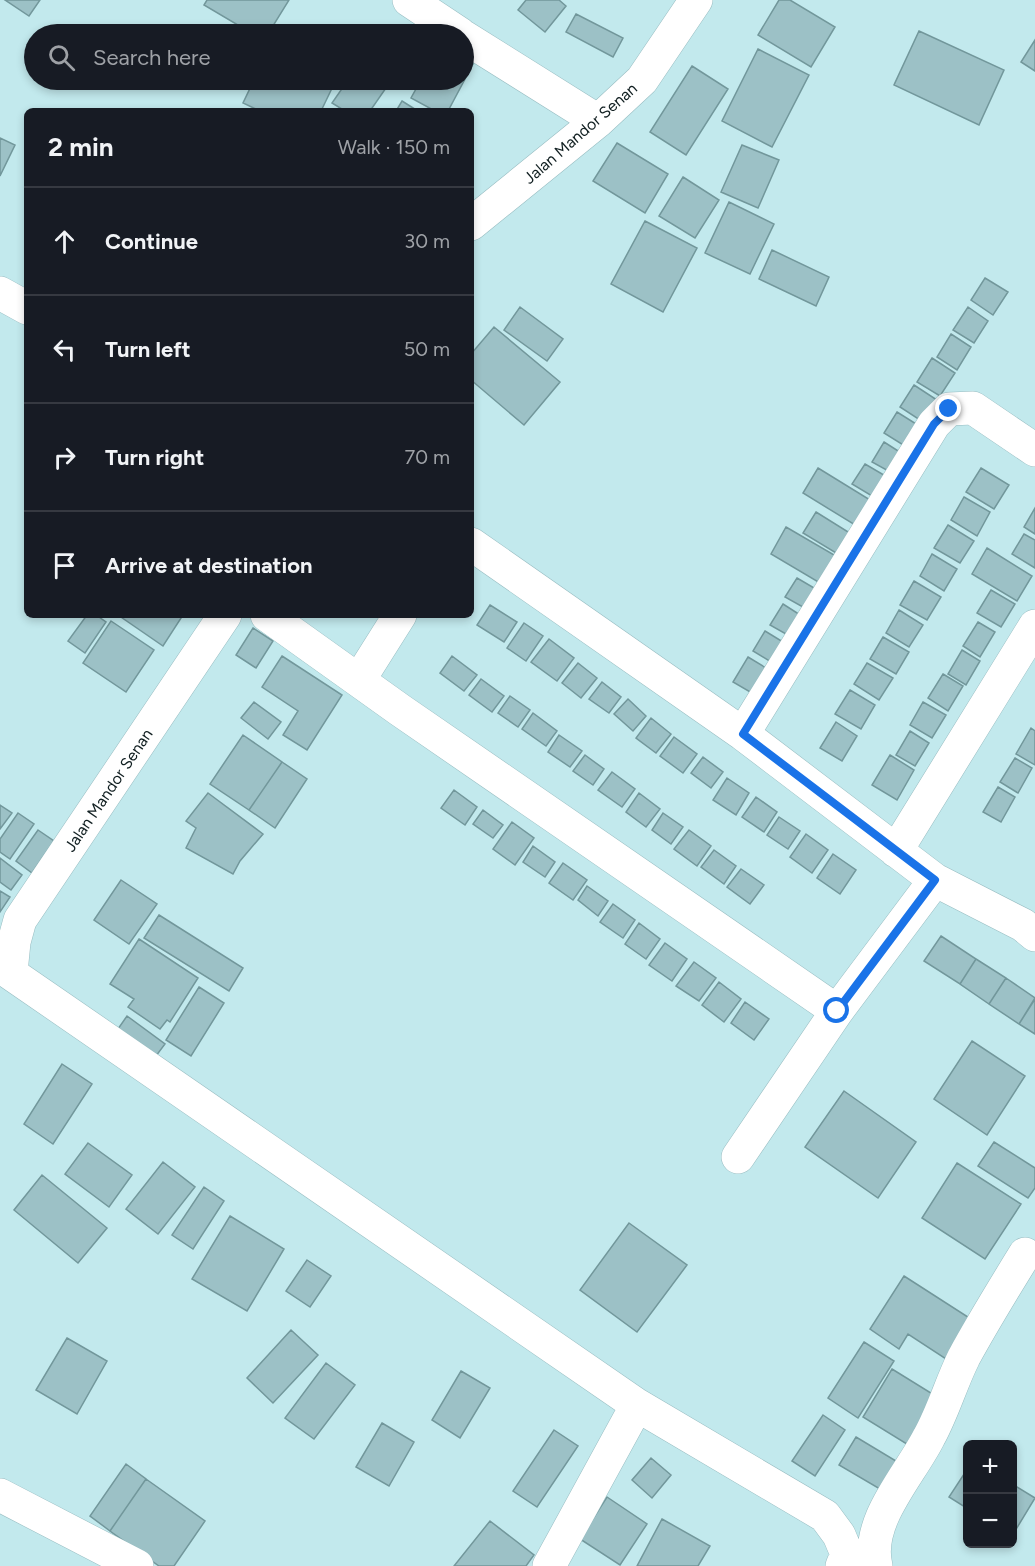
<!DOCTYPE html>
<html lang="en">
<head>
<meta charset="utf-8">
<style>
	body { margin:0; font-family:Figtree,sans-serif; background:#20242c; color:#f1f3f6 }
	.controls { position:absolute; right:18px; bottom:18px; display:grid; overflow:hidden; border-radius:9px; box-shadow:0 3px 9px #0003 }
	.controls button { width:54px; height:54px; display:grid; place-items:center; padding:0; border:0; border-bottom:2px solid #363941; background:#171b24; color:#f1f3f6; font:30px sans-serif }
	.stop { position:absolute; width:18px; height:18px; margin:-14px; border:4px solid #1a73e8; border-radius:50%; background:#fff }
	.stop.end { background:#1a73e8; border-color:#fff; box-shadow:0 2px 6px #0008 }
	.list { margin:0; padding:0; list-style:none }
	h2 { display:flex; justify-content:space-between; align-items:center; height:78px; margin:0; padding:0 24px; font-size:26px }
	h2 small { font-size:20px; font-weight:400; color:#9ea1a6 }
	.list li { display:grid; grid-template-columns:39px 1fr auto; gap:18px; align-items:center; box-sizing:border-box; height:108px; padding:0 24px; border-top:2px solid #363941 }
	.list b { display:block; font-size:22px; white-space:nowrap }
	.list em { font-size:20px; font-style:normal; color:#9ea1a6 }
	.icon { flex:none; width:33px; height:33px; fill:none; stroke:currentColor; stroke-width:2; stroke-linecap:round; stroke-linejoin:round }
	.map { position:relative; flex:none; width:1035px; height:1566px; overflow:hidden }
	.search { position:absolute; background:#171b24; box-shadow:0 3px 9px #0003; left:24px; top:24px; width:450px; height:66px; display:flex; align-items:center; gap:15px; box-sizing:border-box; padding:0 21px; border-radius:33px; color:#9ea1a6; font-size:22px }
	.panel { position:absolute; background:#171b24; box-shadow:0 3px 9px #0003; left:24px; top:108px; width:450px; height:510px; border-radius:9px }
	.map>svg:first-child { display:block }
	.building { fill:#9cc1c6; stroke:#72979b; stroke-width:1.5 }
	.lines { fill:none; stroke-linecap:round; stroke-linejoin:round }
	.street-casing { stroke:#98bdc2; stroke-width:34 }
	.street { stroke:#fff; stroke-width:33 }
	.route { stroke:#1a73e8; stroke-width:8 }
	.labels { text-anchor:middle; stroke-width:6; stroke-linejoin:round; paint-order:stroke }
	.street-label { font-size:16px; fill:#111f21; stroke:#fff }
</style>
</head>
<body>
<div class="map">
<svg width="1035" height="1566" viewBox="0 0 1035 1566">
	<rect width="100%" height="100%" fill="#c2e9ed"/>
	<path class="building" d="M 5,0 L 40,0 L 29,16 Z
		M 207,0 L 289,0 L 268,34 L 253,34 L 204,5 Z
		M 526,0 L 559,0 L 566,6 L 545,32 L 518,10 Z
		M 779,0 L 790,0 L 835,27 L 811,67 L 758,35 Z
		M 576,14 L 623,38 L 613,57 L 566,32 Z
		M 919,31 L 1004,70 L 979,125 L 894,85 Z
		M 1035,40 L 1035,71 L 1021,62 Z
		M 758,49 L 809,75 L 772,147 L 722,121 Z
		M 464,59 L 473,64 L 448,111 L 435,111 L 411,98 L 421,80 L 464,80 Z
		M 692,66 L 728,89 L 686,155 L 650,132 Z
		M 254,80 L 330,80 L 335,82 L 321,111 L 260,111 L 243,103 Z
		M 348,80 L 373,80 L 386,88 L 370,111 L 345,111 L 332,103 Z
		M 402,101 L 418,111 L 396,111 Z
		M 0,138 L 15,145 L 0,176 Z
		M 617,143 L 668,174 L 645,213 L 593,181 Z
		M 742,145 L 779,160 L 758,208 L 721,192 Z
		M 683,177 L 719,200 L 695,238 L 659,216 Z
		M 729,202 L 774,224 L 750,274 L 705,253 Z
		M 645,221 L 697,248 L 663,312 L 611,284 Z
		M 772,250 L 829,277 L 816,306 L 759,279 Z
		M 985,278 L 1008,292 L 993,315 L 971,300 Z
		M 520,307 L 563,339 L 547,361 L 504,330 Z
		M 968,307 L 988,321 L 974,343 L 953,330 Z
		M 494,327 L 560,382 L 524,425 L 471,380 L 471,354 Z
		M 951,334 L 971,347 L 957,370 L 937,357 Z
		M 932,358 L 955,373 L 940,396 L 917,382 Z
		M 914,385 L 937,400 L 923,422 L 900,407 Z
		M 897,412 L 921,427 L 908,448 L 884,433 Z
		M 884,442 L 903,454 L 892,473 L 872,462 Z
		M 865,464 L 889,478 L 877,499 L 852,484 Z
		M 818,468 L 875,503 L 860,528 L 803,493 Z
		M 981,468 L 1009,485 L 994,509 L 966,492 Z
		M 964,497 L 990,512 L 977,536 L 951,520 Z
		M 1035,508 L 1035,534 L 1024,527 Z
		M 816,512 L 853,535 L 841,556 L 803,533 Z
		M 948,525 L 974,541 L 960,563 L 934,548 Z
		M 786,527 L 841,559 L 825,586 L 771,554 Z
		M 1024,534 L 1035,540 L 1035,568 L 1012,554 Z
		M 987,548 L 1032,576 L 1017,601 L 972,574 Z
		M 932,554 L 957,569 L 944,591 L 920,576 Z
		M 797,578 L 821,592 L 810,611 L 785,597 Z
		M 914,581 L 941,597 L 927,620 L 900,605 Z
		M 991,590 L 1015,604 L 1001,627 L 977,613 Z
		M 783,604 L 805,618 L 793,638 L 770,625 Z
		M 490,605 L 517,622 L 504,642 L 477,625 Z
		M 899,610 L 923,625 L 909,647 L 886,633 Z
		M 87,615 L 96,615 L 106,622 L 85,653 L 68,641 Z
		M 118,615 L 183,615 L 163,646 Z
		M 111,621 L 154,650 L 126,692 L 83,663 Z
		M 978,622 L 995,632 L 980,657 L 963,646 Z
		M 524,623 L 543,636 L 526,661 L 507,648 Z
		M 253,628 L 273,641 L 256,668 L 236,655 Z
		M 765,631 L 788,645 L 776,665 L 753,651 Z
		M 883,637 L 909,652 L 896,674 L 870,659 Z
		M 549,639 L 574,658 L 557,681 L 531,662 Z
		M 962,650 L 980,661 L 966,685 L 948,674 Z
		M 282,656 L 342,695 L 307,750 L 283,735 L 298,711 L 262,687 Z
		M 452,656 L 477,675 L 464,691 L 440,673 Z
		M 748,657 L 771,671 L 757,696 L 733,682 Z
		M 578,663 L 597,678 L 581,698 L 562,683 Z
		M 867,663 L 893,678 L 879,700 L 854,684 Z
		M 943,674 L 963,686 L 948,711 L 928,698 Z
		M 481,679 L 504,696 L 492,712 L 469,695 Z
		M 602,682 L 621,697 L 609,713 L 589,699 Z
		M 850,690 L 875,705 L 861,729 L 835,714 Z
		M 510,696 L 530,710 L 518,727 L 498,713 Z
		M 628,699 L 646,716 L 633,731 L 614,714 Z
		M 254,702 L 281,722 L 268,739 L 241,718 Z
		M 923,702 L 946,715 L 932,738 L 910,725 Z
		M 533,713 L 557,731 L 546,746 L 522,729 Z
		M 651,718 L 671,734 L 656,753 L 636,738 Z
		M 836,722 L 857,736 L 842,761 L 820,748 Z
		M 1031,728 L 1035,731 L 1035,765 L 1016,754 Z
		M 910,731 L 929,743 L 915,766 L 896,755 Z
		M 243,735 L 282,762 L 249,810 L 210,784 Z
		M 559,735 L 582,751 L 570,767 L 548,752 Z
		M 674,737 L 697,754 L 683,773 L 660,756 Z
		M 585,755 L 604,769 L 593,785 L 573,771 Z
		M 890,755 L 914,770 L 897,800 L 872,785 Z
		M 703,757 L 723,772 L 711,788 L 691,773 Z
		M 1015,758 L 1032,768 L 1018,793 L 1000,782 Z
		M 282,762 L 307,779 L 275,828 L 249,810 Z
		M 612,772 L 635,789 L 622,807 L 598,790 Z
		M 727,778 L 749,793 L 736,815 L 713,800 Z
		M 998,787 L 1015,797 L 1001,822 L 983,812 Z
		M 454,790 L 477,807 L 465,825 L 441,808 Z
		M 208,793 L 263,834 L 240,861 L 233,874 L 186,848 L 196,828 L 186,821 Z
		M 639,793 L 660,809 L 646,827 L 626,812 Z
		M 756,797 L 777,812 L 764,832 L 742,817 Z
		M 0,805 L 12,813 L 0,829 Z
		M 483,810 L 503,825 L 493,838 L 473,824 Z
		M 18,813 L 34,824 L 10,859 L 0,852 L 0,839 Z
		M 663,813 L 683,827 L 671,844 L 652,830 Z
		M 779,817 L 800,831 L 788,849 L 767,835 Z
		M 512,822 L 534,838 L 515,865 L 493,849 Z
		M 38,830 L 54,841 L 32,873 L 16,861 Z
		M 689,830 L 711,846 L 697,866 L 674,849 Z
		M 806,834 L 828,850 L 812,873 L 790,857 Z
		M 533,846 L 555,862 L 545,877 L 523,862 Z
		M 714,850 L 736,866 L 724,884 L 701,867 Z
		M 833,854 L 856,870 L 840,894 L 817,878 Z
		M 0,858 L 22,875 L 11,890 L 0,882 Z
		M 563,863 L 587,880 L 573,900 L 549,883 Z
		M 741,869 L 764,885 L 750,904 L 727,887 Z
		M 121,880 L 157,904 L 129,944 L 94,920 Z
		M 587,886 L 608,901 L 598,916 L 578,900 Z
		M 0,891 L 10,897 L 0,912 Z
		M 613,904 L 635,920 L 623,938 L 600,922 Z
		M 159,915 L 243,968 L 229,991 L 144,938 Z
		M 639,923 L 660,939 L 646,959 L 625,944 Z
		M 941,936 L 976,959 L 960,984 L 924,961 Z
		M 139,939 L 198,978 L 170,1022 L 167,1020 L 160,1029 L 128,1007 L 134,999 L 110,984 Z
		M 665,943 L 687,959 L 672,981 L 649,965 Z
		M 976,959 L 1006,978 L 989,1004 L 960,984 Z
		M 694,962 L 716,978 L 699,1001 L 676,986 Z
		M 1006,978 L 1035,998 L 1019,1024 L 989,1004 Z
		M 719,982 L 741,999 L 724,1022 L 702,1005 Z
		M 199,987 L 224,1003 L 191,1056 L 166,1040 Z
		M 1035,999 L 1035,1034 L 1019,1024 Z
		M 745,1002 L 769,1019 L 754,1040 L 731,1023 Z
		M 127,1016 L 165,1044 L 150,1064 L 113,1036 Z
		M 972,1041 L 1025,1076 L 987,1135 L 934,1099 Z
		M 62,1064 L 92,1084 L 53,1144 L 24,1124 Z
		M 844,1091 L 916,1142 L 878,1198 L 805,1147 Z
		M 994,1142 L 1035,1168 L 1035,1188 L 1028,1198 L 978,1166 Z
		M 88,1143 L 132,1175 L 109,1207 L 65,1174 Z
		M 163,1162 L 195,1187 L 158,1234 L 126,1209 Z
		M 957,1163 L 1021,1204 L 985,1259 L 922,1218 Z
		M 42,1175 L 107,1228 L 78,1263 L 14,1210 Z
		M 204,1187 L 224,1201 L 193,1249 L 172,1235 Z
		M 230,1216 L 284,1249 L 247,1311 L 192,1279 Z
		M 629,1223 L 687,1265 L 637,1332 L 580,1290 Z
		M 307,1260 L 331,1276 L 310,1307 L 286,1291 Z
		M 904,1276 L 971,1319 L 946,1359 L 908,1334 L 899,1349 L 870,1329 Z
		M 291,1330 L 318,1355 L 273,1403 L 247,1378 Z
		M 67,1338 L 107,1361 L 77,1414 L 36,1390 Z
		M 864,1342 L 894,1361 L 858,1418 L 828,1398 Z
		M 326,1363 L 355,1385 L 314,1439 L 285,1418 Z
		M 892,1369 L 939,1398 L 910,1446 L 863,1417 Z
		M 461,1371 L 490,1388 L 460,1438 L 432,1420 Z
		M 823,1415 L 845,1430 L 815,1476 L 792,1461 Z
		M 382,1423 L 414,1442 L 389,1486 L 356,1467 Z
		M 554,1430 L 578,1446 L 537,1507 L 513,1491 Z
		M 856,1437 L 901,1464 L 885,1492 L 839,1465 Z
		M 651,1458 L 671,1475 L 652,1498 L 632,1480 Z
		M 126,1464 L 146,1479 L 110,1531 L 90,1516 Z
		M 968,1468 L 968,1509 L 949,1497 Z
		M 146,1479 L 205,1521 L 174,1566 L 159,1566 L 110,1531 Z
		M 1012,1484 L 1035,1498 L 1012,1536 Z
		M 607,1497 L 647,1524 L 620,1565 L 580,1539 Z
		M 662,1519 L 710,1546 L 698,1566 L 637,1566 Z
		M 490,1521 L 534,1555 L 526,1566 L 454,1566 Z"/>
	<g class="lines">
		<defs>
			<path id="street" d="M 409,0 L 460,34
				M 464,37 L 598,121
				M 471,224 L 598,121 L 642,80 L 696,0
				M 0,293 L 27,308
				M 471,544 L 743,734 L 935,880 L 1023,925 L 1035,935
				M 267,615 L 400,710 L 837,1011
				M 359,680 L 400,615
				M 743,734 L 934,424 L 949,409 L 973,408 L 1035,450
				M 896,851 L 1035,626
				M 0,966 L 637,1405 L 825,1516 L 839,1535 L 847,1554 L 842,1566
				M 11,972 L 14,942 L 20,920 L 225,615
				M 738,1157 L 837,1011 L 935,880
				M 0,1495 L 137,1566
				M 549,1566 L 637,1405
				M 876,1566 C 865,1521 910,1475 929,1437 C 943,1412 951,1383 964,1357 C 983,1322 1004,1288 1025,1254"/>
		</defs>
		<use href="#street" class="street-casing"/>
		<use href="#street" class="street"/>
	</g>
	<g class="lines">
		<path class="route" d="M 837,1011 L 935,880 L 743,734 L 934,424 L 949,409"/>
	</g>
	<g class="labels">
		<g class="street-label">
			<text transform="translate(580 133) rotate(-41)" y="6">Jalan Mandor Senan</text>
			<text transform="translate(108 790) rotate(-56)" y="6">Jalan Mandor Senan</text>
		</g>
	</g>
</svg>
<div class="controls">
<button>+</button>
<button>−</button>
</div>
<div class="stop" style="left:837px;top:1011px"></div>
<div class="stop end" style="left:949px;top:409px"></div>
<div class="search"><svg class="icon" aria-label="search" viewBox="0 0 24 24"><circle cx="10" cy="10" r="6"/><path d="M15 15l6 6"/></svg>Search here</div>
<section class="panel">
<h2>2 min<small>Walk · 150 m</small></h2>
<ul class="list">
<li><svg class="icon" aria-label="ahead" viewBox="0 0 24 24"><path d="M12 20V5M6 11l6-6 6 6"/></svg><div><b>Continue</b></div><em>30 m</em></li>
<li><svg class="icon" aria-label="left" viewBox="0 0 24 24"><path d="M17 20v-9H6M10 6l-5 5 5 5"/></svg><div><b>Turn left</b></div><em>50 m</em></li>
<li><svg class="icon" aria-label="right" viewBox="0 0 24 24"><path d="M7 20v-9h11M14 6l5 5-5 5"/></svg><div><b>Turn right</b></div><em>70 m</em></li>
<li><svg class="icon" aria-label="arrive" viewBox="0 0 24 24"><path d="M6 21V4h12l-3 4 3 4H6"/></svg><div><b>Arrive at destination</b></div></li>
</ul>
</section>
</div>
</body>
</html>
